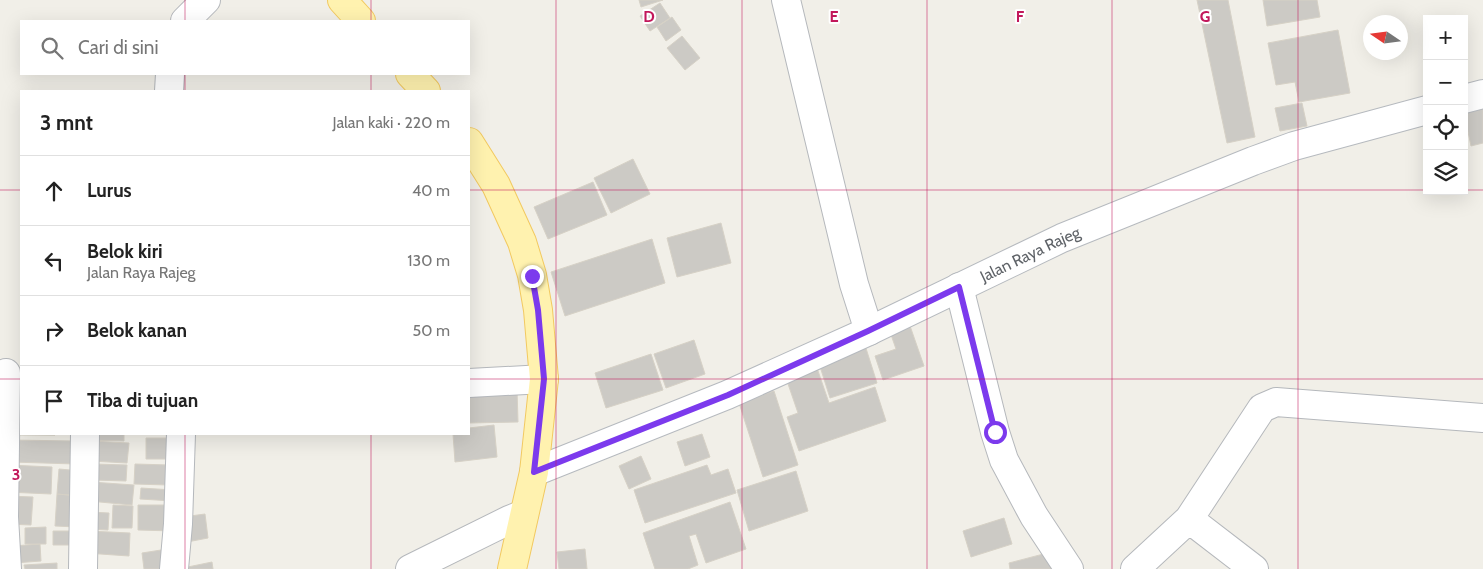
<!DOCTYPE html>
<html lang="id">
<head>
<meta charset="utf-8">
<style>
	body { margin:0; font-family:Cabin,sans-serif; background:#f2f2f2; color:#222 }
	.controls { position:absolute; right:15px; top:15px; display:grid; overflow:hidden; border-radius:0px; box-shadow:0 5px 20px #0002 }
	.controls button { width:45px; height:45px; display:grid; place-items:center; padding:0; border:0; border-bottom:1px solid #e0e0e0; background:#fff; color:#222; font:25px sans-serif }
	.compass { position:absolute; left:1363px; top:15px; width:45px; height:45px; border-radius:50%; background:#fff; box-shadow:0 5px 20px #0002; rotate:283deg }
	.stop { position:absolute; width:15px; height:15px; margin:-11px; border:4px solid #7c3aed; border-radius:50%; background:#fff }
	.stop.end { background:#7c3aed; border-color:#fff; box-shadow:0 1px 5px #0008 }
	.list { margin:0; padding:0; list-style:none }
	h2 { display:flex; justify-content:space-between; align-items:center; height:65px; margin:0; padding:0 20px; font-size:21px }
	h2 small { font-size:16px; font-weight:400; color:#767676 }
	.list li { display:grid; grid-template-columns:32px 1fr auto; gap:15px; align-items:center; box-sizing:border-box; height:70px; padding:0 20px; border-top:1px solid #e0e0e0 }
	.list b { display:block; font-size:19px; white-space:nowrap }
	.list p { margin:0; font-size:16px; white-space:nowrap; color:#767676 }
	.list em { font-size:16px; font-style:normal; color:#767676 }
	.icon { flex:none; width:28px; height:28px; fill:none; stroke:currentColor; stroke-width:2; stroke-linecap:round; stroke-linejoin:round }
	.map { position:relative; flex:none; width:1483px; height:569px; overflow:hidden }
	.search { position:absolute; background:#fff; box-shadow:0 5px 20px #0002; left:20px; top:20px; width:450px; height:55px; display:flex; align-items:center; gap:12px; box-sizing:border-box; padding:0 18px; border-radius:0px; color:#767676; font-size:19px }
	.panel { position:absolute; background:#fff; box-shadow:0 5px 20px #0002; left:20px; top:90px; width:450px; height:345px; border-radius:0px }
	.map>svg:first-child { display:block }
	.building { fill:#cccac5; stroke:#d6d1c6 }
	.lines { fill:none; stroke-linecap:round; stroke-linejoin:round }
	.minor-casing { stroke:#b5b8bc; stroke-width:30 }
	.secondary-casing { stroke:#b6babf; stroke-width:30 }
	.primary-casing { stroke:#f2c960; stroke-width:30 }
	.minor { stroke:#fff; stroke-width:28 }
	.secondary { stroke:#fff; stroke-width:28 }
	.primary { stroke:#fff2af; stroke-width:28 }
	.route { stroke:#7c3aed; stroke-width:6 }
	.grid { fill:none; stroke:#c2185b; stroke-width:1; stroke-opacity:0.55 }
	.labels { text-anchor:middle; stroke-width:4; stroke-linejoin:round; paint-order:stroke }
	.street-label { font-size:16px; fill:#5f6368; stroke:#fff }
	.grid-label { font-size:16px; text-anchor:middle; font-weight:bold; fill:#c2185b; stroke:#fff; stroke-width:4; stroke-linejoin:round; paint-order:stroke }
</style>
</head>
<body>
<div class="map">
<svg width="1483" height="569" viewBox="0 0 1483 569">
	<rect width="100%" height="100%" fill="#f1efe8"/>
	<path class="building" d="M 639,0 L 663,0 L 641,7 Z
		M 1197,0 L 1228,0 L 1255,137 L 1227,143 Z
		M 1263,0 L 1317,0 L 1320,17 L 1267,26 Z
		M 660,3 L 670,18 L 650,31 L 640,16 Z
		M 672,17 L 681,30 L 666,41 L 657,27 Z
		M 1338,30 L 1350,93 L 1299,102 L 1295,82 L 1276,85 L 1268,43 Z
		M 682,36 L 700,58 L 685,70 L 667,48 Z
		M 1302,103 L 1307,126 L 1280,131 L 1275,108 Z
		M 1483,109 L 1483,143 L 1471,146 L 1464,113 Z
		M 633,159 L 650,194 L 611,213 L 594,178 Z
		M 593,182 L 607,215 L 548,239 L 534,207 Z
		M 721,223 L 731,263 L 677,277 L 667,238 Z
		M 652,239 L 665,283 L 565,316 L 551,272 Z
		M 909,323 L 924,366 L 883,380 L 875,356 L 896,349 L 889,329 Z
		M 694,340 L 705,374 L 666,388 L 654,354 Z
		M 864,342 L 877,383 L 830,398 L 817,357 Z
		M 651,354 L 663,390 L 606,408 L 595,373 Z
		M 817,368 L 829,403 L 875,387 L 886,421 L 799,451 L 787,417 L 798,413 L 786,378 Z
		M 517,389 L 518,422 L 469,423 L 469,390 Z
		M 774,391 L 798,465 L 763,477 L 739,403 Z
		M 13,411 L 21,411 L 21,434 L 55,435 L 14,435 Z
		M 494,425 L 497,457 L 455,462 L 453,434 L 469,434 L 469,428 Z
		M 87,434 L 124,434 L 124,441 L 87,440 Z
		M 702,434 L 710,457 L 685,466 L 677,442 Z
		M 146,438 L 167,438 L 166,459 L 146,459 Z
		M 11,440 L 75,441 L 75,464 L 12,462 Z
		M 92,441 L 129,443 L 127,463 L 91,461 Z
		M 641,456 L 651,479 L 629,489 L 619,466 Z
		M 94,464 L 127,465 L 126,481 L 93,480 Z
		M 135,464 L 169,465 L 168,485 L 134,484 Z
		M 9,465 L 52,467 L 51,494 L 7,492 Z
		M 707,465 L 711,475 L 728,469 L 736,493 L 645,523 L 634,490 Z
		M 59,469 L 81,471 L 79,496 L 57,494 Z
		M 796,471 L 808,511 L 749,531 L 737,490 Z
		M 91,482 L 134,485 L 132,505 L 89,501 Z
		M 141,488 L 173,490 L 173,501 L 140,499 Z
		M 57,494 L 80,496 L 77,527 L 55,526 Z
		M 8,496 L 33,497 L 31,525 L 7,524 Z
		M 730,502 L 746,549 L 706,563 L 696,534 L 689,536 L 698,565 L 688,569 L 655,569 L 643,533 Z
		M 113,505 L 133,506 L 132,528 L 112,528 Z
		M 138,505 L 175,505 L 174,531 L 138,530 Z
		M 90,512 L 109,513 L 108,530 L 89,529 Z
		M 205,514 L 208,538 L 187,542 L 183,517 Z
		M 1004,518 L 1012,544 L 971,557 L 963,531 Z
		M 46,527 L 46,544 L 25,544 L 25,528 Z
		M 53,531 L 74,531 L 74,545 L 53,545 Z
		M 88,531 L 130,533 L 129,556 L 86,553 Z
		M 40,544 L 41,561 L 14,563 L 13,546 Z
		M 585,549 L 587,569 L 559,569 L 557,552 Z
		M 161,550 L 163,569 L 144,569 L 142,553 Z
		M 1051,552 L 1055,569 L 1010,569 L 1009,563 Z
		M 212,562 L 213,569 L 178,569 Z
		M 57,563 L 57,569 L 25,569 L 24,565 Z"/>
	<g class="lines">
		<defs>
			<path id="minor" d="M 786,0 L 854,284 L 869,331
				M 185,21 L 206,0
				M 169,91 L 170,74
				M 959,287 L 995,432 L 1004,460 L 1034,516 L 1069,569
				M 6,373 L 4,517 L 7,569
				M 469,383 L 544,379
				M 1189,519 L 1254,569
				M 83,569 L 85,434
				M 174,569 L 178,524 L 181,434
				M 410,569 L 509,520 L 524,514
				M 1135,569 L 1189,519 L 1262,408 L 1276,402 L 1483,418"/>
			<g id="secondary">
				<path d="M 1464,99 L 1483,94"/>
				<path id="s1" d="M 534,472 L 727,395 L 869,331 L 1062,238 L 1253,161 L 1294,146 L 1427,110"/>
			</g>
			<path id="primary" d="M 342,0 L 361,21
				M 410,74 L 426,91
				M 469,142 L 496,185 L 522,242 L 532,275 L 538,310 L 544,379 L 534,472 L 512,569"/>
		</defs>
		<use href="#minor" class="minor-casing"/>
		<use href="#secondary" class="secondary-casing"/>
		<use href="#primary" class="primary-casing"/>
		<use href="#minor" class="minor"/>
		<use href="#secondary" class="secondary"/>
		<use href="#primary" class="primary"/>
	</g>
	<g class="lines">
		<path class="route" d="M 532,276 L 538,310 L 544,379 L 534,472 L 728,395 L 868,331 L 959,287 L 995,432"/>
	</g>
	<path class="grid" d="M 185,0 L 185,21M 371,0 L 371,21M 556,0 L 556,569M 742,0 L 742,569M 927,0 L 927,569M 1112,0 L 1112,569M 1298,0 L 1298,569M 185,74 L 185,91M 371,74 L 371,91M 0,190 L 21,190M 469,190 L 1427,190M 1464,190 L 1483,190M 0,379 L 21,379M 469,379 L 1483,379M 185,434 L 185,569M 371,434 L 371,569"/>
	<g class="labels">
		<g class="street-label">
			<text dy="6" stroke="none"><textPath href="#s1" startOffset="542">Jalan Raya Rajeg</textPath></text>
		</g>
	</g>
	<g class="grid-label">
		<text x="649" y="22">D</text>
		<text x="834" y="22">E</text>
		<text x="1020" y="22">F</text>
		<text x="1205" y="22">G</text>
		<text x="16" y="480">3</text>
	</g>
</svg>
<div class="controls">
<button>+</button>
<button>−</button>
<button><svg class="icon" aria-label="locate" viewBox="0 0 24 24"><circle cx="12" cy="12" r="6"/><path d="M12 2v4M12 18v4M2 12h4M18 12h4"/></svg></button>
<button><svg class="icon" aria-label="layers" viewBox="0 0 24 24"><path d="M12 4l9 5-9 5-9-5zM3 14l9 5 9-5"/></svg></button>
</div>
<svg class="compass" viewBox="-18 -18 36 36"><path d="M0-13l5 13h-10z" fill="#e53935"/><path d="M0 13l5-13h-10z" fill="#767676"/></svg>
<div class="stop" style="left:995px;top:432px"></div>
<div class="stop end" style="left:532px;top:276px"></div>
<div class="search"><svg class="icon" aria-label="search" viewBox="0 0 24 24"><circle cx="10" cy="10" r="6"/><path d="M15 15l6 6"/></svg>Cari di sini</div>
<section class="panel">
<h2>3 mnt<small>Jalan kaki · 220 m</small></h2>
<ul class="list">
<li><svg class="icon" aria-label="ahead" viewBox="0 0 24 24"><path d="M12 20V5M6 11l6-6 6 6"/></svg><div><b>Lurus</b></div><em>40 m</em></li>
<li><svg class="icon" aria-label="left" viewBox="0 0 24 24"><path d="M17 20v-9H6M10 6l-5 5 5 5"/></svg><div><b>Belok kiri</b><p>Jalan Raya Rajeg</p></div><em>130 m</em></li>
<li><svg class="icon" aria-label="right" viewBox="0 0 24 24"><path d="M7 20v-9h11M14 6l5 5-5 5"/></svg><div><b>Belok kanan</b></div><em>50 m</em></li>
<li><svg class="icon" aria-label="arrive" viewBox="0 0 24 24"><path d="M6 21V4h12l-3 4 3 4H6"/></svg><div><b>Tiba di tujuan</b></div></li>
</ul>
</section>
</div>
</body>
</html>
